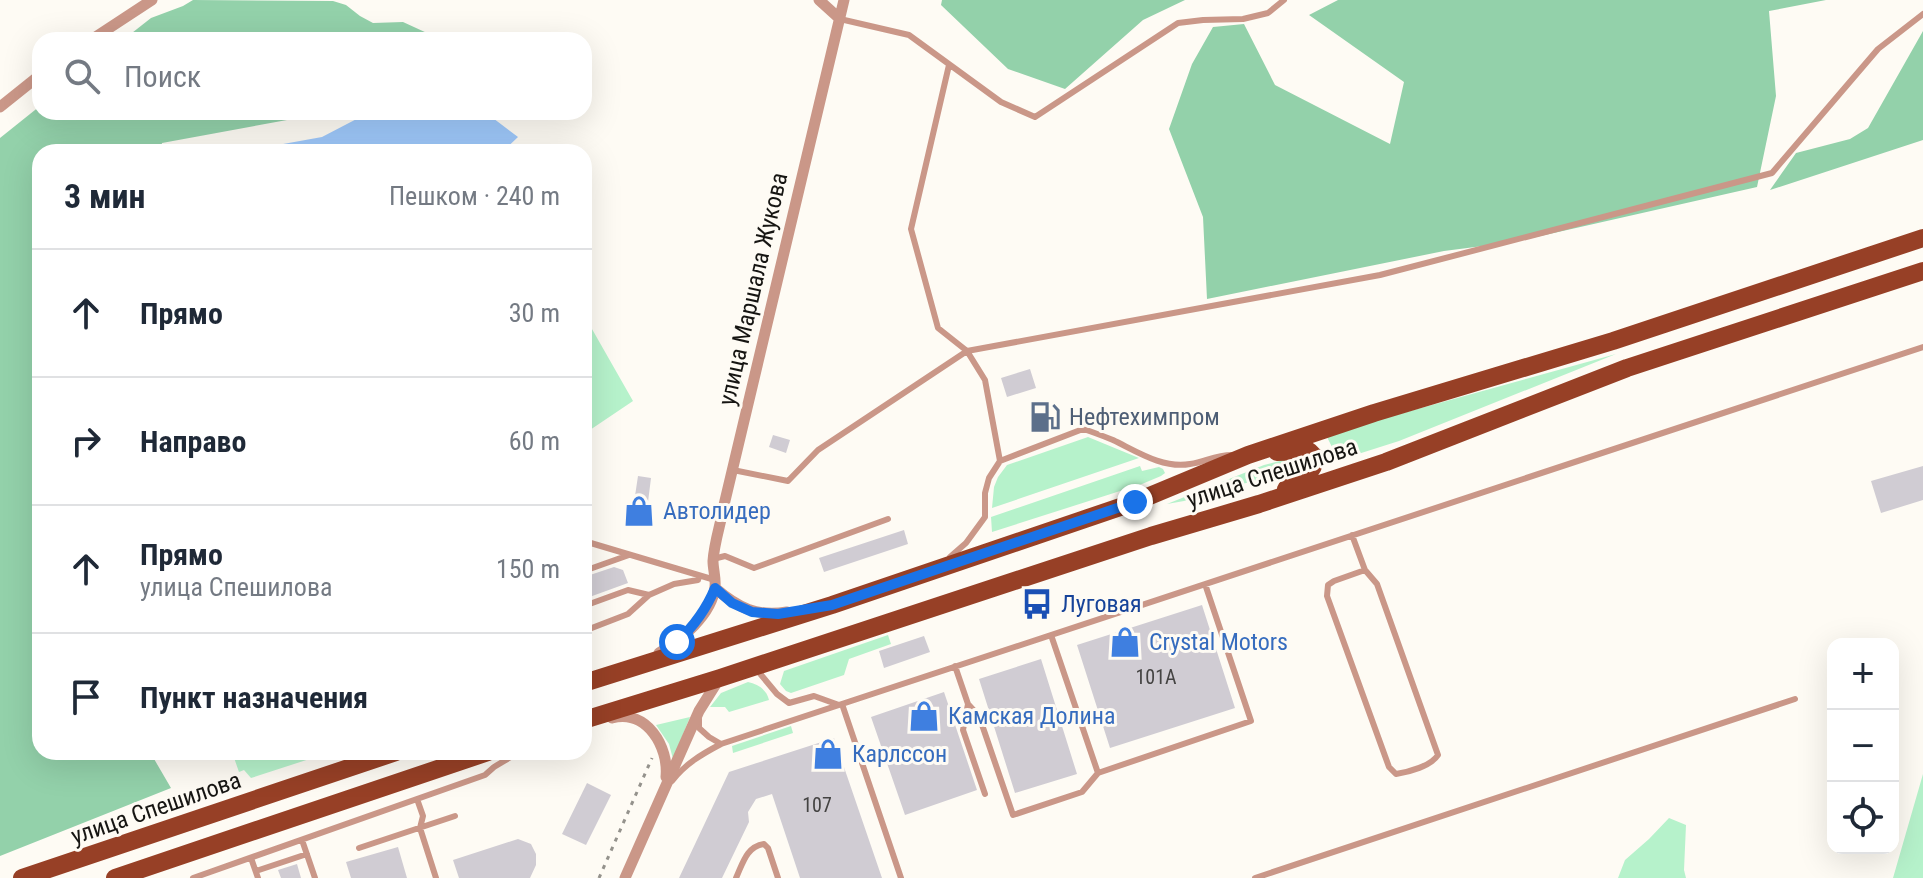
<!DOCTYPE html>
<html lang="ru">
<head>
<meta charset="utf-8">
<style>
	body { margin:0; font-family:"Roboto Condensed",sans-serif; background:#f2f2f3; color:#1f2937 }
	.controls { position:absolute; right:24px; bottom:24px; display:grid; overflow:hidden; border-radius:16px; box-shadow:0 8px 32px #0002 }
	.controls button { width:72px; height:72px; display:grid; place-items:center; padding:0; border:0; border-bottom:2px solid #e0e1e3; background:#fff; color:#1f2937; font:40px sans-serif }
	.stop { position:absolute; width:24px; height:24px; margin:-18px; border:6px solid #1a73e8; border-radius:50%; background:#fff }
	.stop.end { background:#1a73e8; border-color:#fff; box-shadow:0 2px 8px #0008 }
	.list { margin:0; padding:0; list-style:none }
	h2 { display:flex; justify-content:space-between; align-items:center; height:104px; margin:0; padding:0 32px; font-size:34px }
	h2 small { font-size:26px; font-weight:400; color:#747a83 }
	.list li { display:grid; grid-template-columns:52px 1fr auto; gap:24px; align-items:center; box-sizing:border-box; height:128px; padding:0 32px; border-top:2px solid #e0e1e3 }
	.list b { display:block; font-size:30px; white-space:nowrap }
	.list p { margin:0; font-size:26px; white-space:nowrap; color:#747a83 }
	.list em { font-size:26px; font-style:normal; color:#747a83 }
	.icon { flex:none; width:44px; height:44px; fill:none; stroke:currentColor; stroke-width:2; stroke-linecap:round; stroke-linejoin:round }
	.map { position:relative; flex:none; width:1923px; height:878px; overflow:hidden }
	.search { position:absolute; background:#fff; box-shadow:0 8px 32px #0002; left:32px; top:32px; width:560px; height:88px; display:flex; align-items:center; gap:20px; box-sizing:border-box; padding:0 28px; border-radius:24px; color:#747a83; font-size:30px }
	.panel { position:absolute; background:#fff; box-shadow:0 8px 32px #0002; left:32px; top:144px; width:560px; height:616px; border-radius:24px }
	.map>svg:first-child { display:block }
	.green { fill:#b6f2cb }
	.forest { fill:#93d1aa }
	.water { fill:#9ec8fa }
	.building { fill:#d0ccd3 }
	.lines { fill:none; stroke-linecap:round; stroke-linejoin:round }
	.path { stroke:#94928c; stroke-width:3; stroke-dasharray:4 6; stroke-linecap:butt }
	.service { stroke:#ca9788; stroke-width:6 }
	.minor { stroke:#ca9788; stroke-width:11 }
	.primary { stroke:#974026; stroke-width:18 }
	.route { stroke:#1a73e8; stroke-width:10 }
	.labels { text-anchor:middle; stroke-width:6; stroke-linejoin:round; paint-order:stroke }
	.number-label { font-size:20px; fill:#444342 }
	.street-label { font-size:24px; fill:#161512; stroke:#fefbf4 }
	.service-label { font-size:24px; fill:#4e5e75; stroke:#fefbf4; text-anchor:start }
	.shop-label { font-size:24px; fill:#366cbe; stroke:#fefbf4; text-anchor:start }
	.transit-label { font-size:24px; fill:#164399; stroke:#fefbf4; text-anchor:start }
</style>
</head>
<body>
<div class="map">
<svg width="1923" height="878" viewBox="0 0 1923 878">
	<rect width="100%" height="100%" fill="#fefbf4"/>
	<path class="green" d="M 584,315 L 633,401 L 584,434 Z
		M 1616,354 L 1399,441 L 1333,462 L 1333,449 L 1327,437 L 1385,418 Z
		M 1088,437 L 1139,458 L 992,508 L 994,487 L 998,477 L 1007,465 Z
		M 1295,457 L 1298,460 C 1298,466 1296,467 1291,470 L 1184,501 L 1167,504 L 1264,465 Z
		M 1140,466 L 1142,471 L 1159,467 L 1163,469 L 1165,473 L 1161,476 L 1142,484 L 992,532 L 991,517 Z
		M 888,635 L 891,644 L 849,659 L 844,675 L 791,693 L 786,691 L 780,684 L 784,671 Z
		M 748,682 C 758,684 767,690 769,700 L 729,712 L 725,707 L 710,707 L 721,693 Z
		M 690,717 L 673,759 L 669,744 L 656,725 Z
		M 791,726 L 793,733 L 733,753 L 732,746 Z
		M 232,752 L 331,752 L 251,778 L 244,770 L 239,772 Z
		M 1923,774 L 1923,878 L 1893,878 Z
		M 1669,818 L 1686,825 L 1684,870 L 1686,878 L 1618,878 L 1625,860 L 1649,839 Z"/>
	<path class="forest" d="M 193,0 L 333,1 L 346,5 L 360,16 L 373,23 L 403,22 L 427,33 L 428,40 L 123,40 L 151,18 L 183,6 Z
		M 942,0 L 1185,0 L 1143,20 L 1065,89 L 1008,69 L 941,5 Z
		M 1338,0 L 1826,0 L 1769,11 L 1776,96 L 1757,187 L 1514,242 L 1444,251 L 1207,299 L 1203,217 L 1169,129 L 1192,64 L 1213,27 L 1244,24 L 1275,85 L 1390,144 L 1404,82 L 1309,15 Z
		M 1923,31 L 1923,140 L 1770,190 L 1796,153 L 1850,139 L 1868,128 Z
		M 40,106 L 40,112 L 331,112 L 162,143 L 160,152 L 40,152 L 40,752 L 150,752 L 171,788 L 0,856 L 0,138 Z"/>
	<path class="water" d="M 370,112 L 485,112 L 518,137 L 502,152 L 239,152 L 322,137 Z"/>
	<path class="building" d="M 1030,369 L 1036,388 L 1007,397 L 1001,378 Z
		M 773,435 L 790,440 L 786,453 L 769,447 Z
		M 1923,466 L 1923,500 L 1881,513 L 1871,481 Z
		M 638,476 L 651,478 L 646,518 L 632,516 Z
		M 904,530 L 908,544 L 824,572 L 819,558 Z
		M 614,567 L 623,570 L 628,583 L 584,599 L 584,577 Z
		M 1202,605 L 1235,708 L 1110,748 L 1077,645 Z
		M 924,636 L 930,652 L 884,668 L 879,651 Z
		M 1041,659 L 1077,774 L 1015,793 L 979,679 Z
		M 944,692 L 977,790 L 905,815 L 871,717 Z
		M 834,738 L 882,878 L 800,878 L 772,794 L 756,799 L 748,812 L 749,822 L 722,878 L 679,878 L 729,772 Z
		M 587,783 L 611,795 L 586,845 L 562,834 Z
		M 518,839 L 531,844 L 536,854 L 536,865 L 530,878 L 459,878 L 453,860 Z
		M 398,847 L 407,878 L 351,878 L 346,862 Z
		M 297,864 L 301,878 L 281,878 L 278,870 Z"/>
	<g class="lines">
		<path class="path" d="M 599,878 L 652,758"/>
		<path class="service" d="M 840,19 L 909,35 L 1001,102 L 1035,117 L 1178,23 L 1203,20 L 1243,19 L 1268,13 L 1284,0
			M 949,65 L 911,229 L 938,328 L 967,351 L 985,380 L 1000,461
			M 733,470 L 788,481 L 818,450 L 967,351 L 1380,275 L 1772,173 L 1878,49 L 1923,14
			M 1352,535 L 1365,570 L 1334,581 L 1328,585 L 1327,596 L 1389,767 L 1396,774 C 1409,772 1431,766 1438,755 L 1377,584 L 1365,570
			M 584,541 L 715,580
			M 950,557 L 966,543 L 985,517 L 985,493 L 989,478 L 1000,461 L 1083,429 C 1093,432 1103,436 1113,440 C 1136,451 1163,469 1190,464 C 1206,462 1214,455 1232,455
			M 713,559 L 725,556 L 754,568 L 888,519
			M 584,571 L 629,555
			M 584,606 L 628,590 L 649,595
			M 584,631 L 628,614 L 649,595 L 674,584 L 698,580
			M 1051,635 L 1098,773 L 1251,721 L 1205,584
			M 955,666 L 968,704 L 963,730 L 985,794
			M 757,670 L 777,694 L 789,703 L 814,696 L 839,705
			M 842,704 L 901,878
			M 968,704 L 979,716 L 1013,815 L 1082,792 L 1098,773
			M 699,719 L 699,728 L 709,737 L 721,744
			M 672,781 C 685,764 702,754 721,744 L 1923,347
			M 417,799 L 423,816 L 420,828 L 436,878
			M 302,840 L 315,878
			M 359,848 L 455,816
			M 251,858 L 258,878
			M 256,871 L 307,854
			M 193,878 L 485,775 L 494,767 L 519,752
			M 736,878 C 743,863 746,847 764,844 L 768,848 L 778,878
			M 1255,878 L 1795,699"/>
		<path class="minor" d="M 819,0 L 840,19
			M 91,40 L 152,0
			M 0,107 L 40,75
			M 715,588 C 738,608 757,617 787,612
			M 659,653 C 681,640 712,615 715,587 C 716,578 713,569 713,561 C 714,543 721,523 724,505 L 844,0
			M 612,718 C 647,709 669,747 666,777
			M 625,878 L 699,711 L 719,679"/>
		<path class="primary" d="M 1277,452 L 1309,451 L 1315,457 C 1315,473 1299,482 1286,489
			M 584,683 L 832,605 L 1135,502 L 1248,455 L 1374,413 L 1613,341 L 1923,238
			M 584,720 L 720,678 L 1151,536 L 1259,504 L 1386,462 L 1627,368 L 1923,271
			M 22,878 L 396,752
			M 115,878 L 488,752"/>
	</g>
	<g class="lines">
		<path class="route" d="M 677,642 C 694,626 706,610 715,588 L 732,603 L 752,612 L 778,614 L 832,605 L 1135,502"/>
	</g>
	<defs>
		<symbol id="fuel-bare" viewBox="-9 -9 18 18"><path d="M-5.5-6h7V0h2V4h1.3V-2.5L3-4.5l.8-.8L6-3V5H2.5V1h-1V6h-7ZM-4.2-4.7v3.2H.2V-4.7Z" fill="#5c6f8a" stroke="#fefbf4" stroke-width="2.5" paint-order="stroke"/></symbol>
		<symbol id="shop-bare" viewBox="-9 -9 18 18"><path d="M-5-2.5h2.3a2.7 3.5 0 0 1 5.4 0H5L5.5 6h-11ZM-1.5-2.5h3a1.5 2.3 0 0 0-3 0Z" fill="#3f7fe0" stroke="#fefbf4" stroke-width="2.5" paint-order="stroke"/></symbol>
		<symbol id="bus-bare" viewBox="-9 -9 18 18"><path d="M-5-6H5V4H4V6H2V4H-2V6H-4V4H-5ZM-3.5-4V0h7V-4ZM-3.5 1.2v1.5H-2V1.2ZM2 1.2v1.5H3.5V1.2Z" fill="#1a4fb4" stroke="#fefbf4" stroke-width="2.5" paint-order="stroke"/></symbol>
	</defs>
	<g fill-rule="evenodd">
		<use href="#fuel-bare" x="1023" y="395" width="44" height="44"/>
		<use href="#shop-bare" x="617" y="489" width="44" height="44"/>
		<use href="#bus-bare" x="1015" y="582" width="44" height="44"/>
		<use href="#shop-bare" x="1103" y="620" width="44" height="44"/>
		<use href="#shop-bare" x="902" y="694" width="44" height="44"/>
		<use href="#shop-bare" x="806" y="732" width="44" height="44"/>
	</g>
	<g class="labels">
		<g class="number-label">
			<text x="1156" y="684">101А</text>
			<text x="817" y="812">107</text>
		</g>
		<g class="street-label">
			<text transform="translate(753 289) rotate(-77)" y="8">улица Маршала Жукова</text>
			<text transform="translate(1272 473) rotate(-18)" y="8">улица Спешилова</text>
			<text transform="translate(156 808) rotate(-19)" y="8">улица Спешилова</text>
		</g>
		<g class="service-label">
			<text x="1069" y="425">Нефтехимпром</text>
		</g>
		<g class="shop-label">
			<text x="663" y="519">Автолидер</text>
			<text x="1149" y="650">Crystal Motors</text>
			<text x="948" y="724">Камская Долина</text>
			<text x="852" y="762">Карлссон</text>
		</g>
		<g class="transit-label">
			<text x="1061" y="612">Луговая</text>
		</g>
	</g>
</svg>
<div class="controls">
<button>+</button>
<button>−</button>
<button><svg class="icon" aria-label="locate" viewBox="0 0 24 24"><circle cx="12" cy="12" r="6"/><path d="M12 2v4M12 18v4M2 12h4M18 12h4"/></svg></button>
</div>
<div class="stop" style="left:677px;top:642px"></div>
<div class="stop end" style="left:1135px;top:502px"></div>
<div class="search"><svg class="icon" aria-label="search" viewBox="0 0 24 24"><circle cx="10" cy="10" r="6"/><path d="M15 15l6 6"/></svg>Поиск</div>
<section class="panel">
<h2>3 мин<small>Пешком · 240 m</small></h2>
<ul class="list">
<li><svg class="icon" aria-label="ahead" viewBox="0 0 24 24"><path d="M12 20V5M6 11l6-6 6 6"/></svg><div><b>Прямо</b></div><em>30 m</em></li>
<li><svg class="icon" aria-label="right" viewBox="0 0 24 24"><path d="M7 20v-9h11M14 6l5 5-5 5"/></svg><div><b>Направо</b></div><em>60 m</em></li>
<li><svg class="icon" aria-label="ahead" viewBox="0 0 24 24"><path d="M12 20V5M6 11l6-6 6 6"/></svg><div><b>Прямо</b><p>улица Спешилова</p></div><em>150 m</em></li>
<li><svg class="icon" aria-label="arrive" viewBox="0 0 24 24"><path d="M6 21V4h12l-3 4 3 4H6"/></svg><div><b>Пункт назначения</b></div></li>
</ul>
</section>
</div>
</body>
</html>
